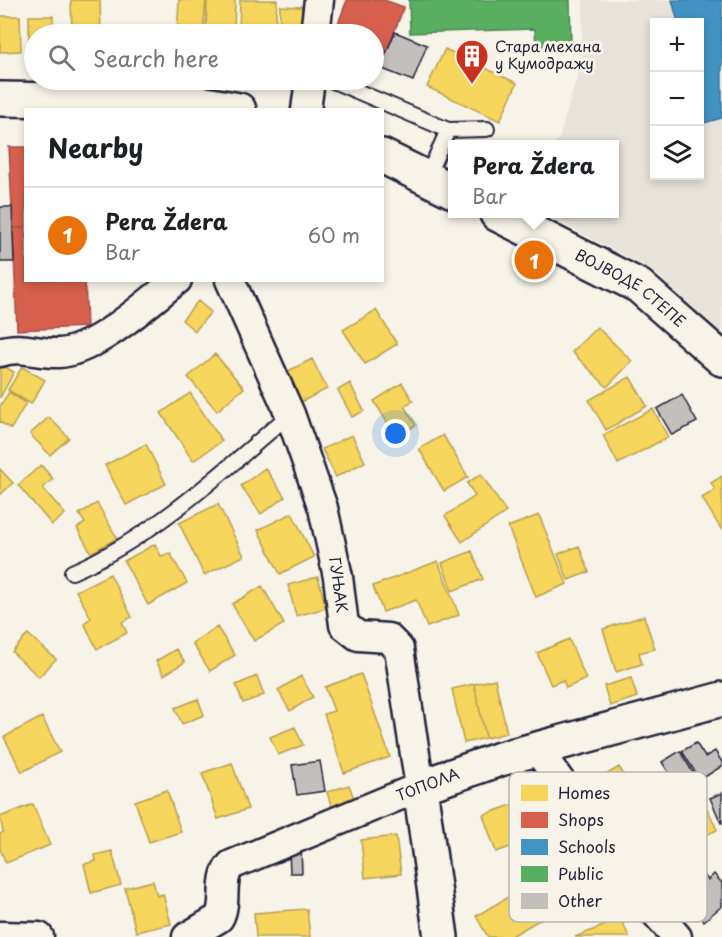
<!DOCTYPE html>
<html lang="en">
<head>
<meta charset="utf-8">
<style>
	body { margin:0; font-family:"Playpen Sans",sans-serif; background:#f2f2f2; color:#202124 }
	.controls { position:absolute; right:18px; top:18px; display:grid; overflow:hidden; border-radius:0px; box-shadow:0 3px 9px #0003 }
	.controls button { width:54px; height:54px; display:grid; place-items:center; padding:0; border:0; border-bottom:2px solid #e0e0e0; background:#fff; color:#202124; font:30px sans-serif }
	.you { position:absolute; left:396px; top:434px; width:21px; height:21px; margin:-15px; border:4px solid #fff; border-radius:50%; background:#1a73e8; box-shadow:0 0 0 9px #1a73e833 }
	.badge { display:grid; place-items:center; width:39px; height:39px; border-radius:50%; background:#c8321e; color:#fff; font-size:20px; font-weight:700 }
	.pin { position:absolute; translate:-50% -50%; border:3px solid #fff; box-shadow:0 2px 6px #0006 }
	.popup { position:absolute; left:448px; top:140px; width:171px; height:78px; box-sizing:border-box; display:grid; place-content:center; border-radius:0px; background:#fff; filter:drop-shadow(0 2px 4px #0005); font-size:20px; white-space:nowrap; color:#757577 }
	.popup b { font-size:22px; color:#202124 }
	.popup::after { content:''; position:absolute; left:50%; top:100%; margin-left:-12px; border:12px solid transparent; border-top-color:#fff }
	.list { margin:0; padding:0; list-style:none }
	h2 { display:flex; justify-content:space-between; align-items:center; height:78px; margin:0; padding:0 24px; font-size:26px }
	h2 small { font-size:20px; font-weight:400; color:#757577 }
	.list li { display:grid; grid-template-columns:39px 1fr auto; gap:18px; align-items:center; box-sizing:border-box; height:96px; padding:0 24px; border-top:2px solid #e0e0e0 }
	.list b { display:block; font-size:22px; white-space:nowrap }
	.list p { margin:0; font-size:20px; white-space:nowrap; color:#757577 }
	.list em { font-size:20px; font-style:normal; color:#757577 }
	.icon { flex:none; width:33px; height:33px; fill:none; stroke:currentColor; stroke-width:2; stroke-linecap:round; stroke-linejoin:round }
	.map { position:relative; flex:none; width:722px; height:937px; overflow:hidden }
	.search { position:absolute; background:#fff; box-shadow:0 3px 9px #0003; left:24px; top:24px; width:360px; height:66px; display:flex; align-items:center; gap:15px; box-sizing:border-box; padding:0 21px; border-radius:33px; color:#757577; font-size:22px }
	.panel { position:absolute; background:#fff; box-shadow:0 3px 9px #0003; left:24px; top:108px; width:360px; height:174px; border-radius:0px }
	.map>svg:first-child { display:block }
	.built { fill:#e7e3db; fill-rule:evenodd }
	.homes { fill:#f6d55c; stroke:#b69f52; stroke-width:1.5 }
	.shops { fill:#d6604d; stroke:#a04d48; stroke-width:1.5 }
	.schools { fill:#4393c3; stroke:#39719a; stroke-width:1.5 }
	.public { fill:#5aae61; stroke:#498456; stroke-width:1.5 }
	.building { fill:#c2bfbd; stroke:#22223b; stroke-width:1.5 }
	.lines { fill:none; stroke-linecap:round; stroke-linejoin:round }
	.service-casing { stroke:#22223b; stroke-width:18 }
	.minor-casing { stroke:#22223b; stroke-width:33 }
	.tertiary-casing { stroke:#22223b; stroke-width:38 }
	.service { stroke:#f7f3e8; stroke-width:14 }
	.minor { stroke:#f7f3e8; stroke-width:28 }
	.tertiary { stroke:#f7f3e8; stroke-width:33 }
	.labels { text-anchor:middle; stroke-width:6; stroke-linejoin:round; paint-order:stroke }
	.poi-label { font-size:15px; fill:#22223b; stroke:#f7f3e8; text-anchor:start }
	.street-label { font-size:15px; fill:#22223b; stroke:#f7f3e8 }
	.key { fill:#f7f3e8; stroke:#b7b4b4; stroke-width:1.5 }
	.key-label { font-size:16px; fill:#22223b }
</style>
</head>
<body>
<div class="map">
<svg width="722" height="937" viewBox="0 0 722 937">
	<rect width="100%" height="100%" fill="#f7f3e8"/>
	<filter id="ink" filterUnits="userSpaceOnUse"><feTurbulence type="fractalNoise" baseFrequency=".0167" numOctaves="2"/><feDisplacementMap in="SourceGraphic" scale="12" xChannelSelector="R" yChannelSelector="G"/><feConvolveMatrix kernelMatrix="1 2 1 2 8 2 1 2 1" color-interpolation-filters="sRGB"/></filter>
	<g filter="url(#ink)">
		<path class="built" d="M 583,0 L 722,0 L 722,333 L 653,271 L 545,214 L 615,214 L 615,144 L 554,144 L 559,139 L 582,59 ZM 654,22 L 700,22 L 700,176 L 654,176 Z"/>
		<path class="homes" d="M 71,0 L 100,0 L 101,34 L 72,34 Z
			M 179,0 L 206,0 L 203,34 L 177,34 Z
			M 207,0 L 235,0 L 234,30 L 206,29 Z
			M 240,0 L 277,0 L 275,34 L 239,33 Z
			M 280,6 L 302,7 L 301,34 L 279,34 Z
			M 0,16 L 20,16 L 21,51 L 0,52 Z
			M 29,16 L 53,16 L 53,34 L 34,34 L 34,50 L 29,50 Z
			M 445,49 L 517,83 L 500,121 L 427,87 Z
			M 198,301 L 211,312 L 195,331 L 182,320 Z
			M 376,310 L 397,344 L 365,364 L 343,330 Z
			M 597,327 L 632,361 L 607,387 L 572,352 Z
			M 215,354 L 244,388 L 217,411 L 188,377 Z
			M 312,359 L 327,389 L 299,403 L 284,373 Z
			M 2,365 L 14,372 L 0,398 L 0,368 Z
			M 22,367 L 45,380 L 31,404 L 8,390 Z
			M 630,377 L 647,406 L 606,430 L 589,400 Z
			M 350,383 L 364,411 L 352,417 L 338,390 Z
			M 402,383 L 413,401 L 404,406 L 416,425 L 396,437 L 374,401 Z
			M 9,392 L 26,403 L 11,429 L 0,422 L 0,406 Z
			M 190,393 L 222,441 L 193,461 L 161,413 Z
			M 653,409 L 668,437 L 618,464 L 603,435 Z
			M 49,417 L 69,438 L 50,455 L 30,434 Z
			M 352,435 L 365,462 L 336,477 L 322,449 Z
			M 443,435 L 468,477 L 444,491 L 419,449 Z
			M 146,444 L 166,484 L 126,505 L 105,465 Z
			M 41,465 L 53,479 L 43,488 L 65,514 L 52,525 L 18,485 Z
			M 265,468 L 285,497 L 261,514 L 241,486 Z
			M 0,469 L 13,483 L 0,495 Z
			M 481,474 L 506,512 L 462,542 L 445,516 L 475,496 L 467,483 Z
			M 722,476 L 722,529 L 721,529 L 702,498 L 715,490 L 711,483 Z
			M 97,503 L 117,538 L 91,553 L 77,528 L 85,523 L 79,514 Z
			M 218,504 L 244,556 L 204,575 L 179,523 Z
			M 292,513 L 314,557 L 280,574 L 258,530 Z
			M 539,515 L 567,584 L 536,597 L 508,527 Z
			M 155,544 L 161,556 L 170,553 L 187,583 L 148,605 L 124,561 Z
			M 579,546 L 589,572 L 568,580 L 558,554 Z
			M 472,551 L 483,579 L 452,591 L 442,563 Z
			M 438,561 L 459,615 L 427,627 L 416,600 L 383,612 L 373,586 Z
			M 110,574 L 132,617 L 122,622 L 127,633 L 97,649 L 84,623 L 91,618 L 76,591 Z
			M 318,577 L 326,608 L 296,616 L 288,585 Z
			M 262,586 L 284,624 L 254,641 L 232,604 Z
			M 644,616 L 655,649 L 639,653 L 642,664 L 616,672 L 603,629 Z
			M 217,627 L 235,655 L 210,671 L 192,643 Z
			M 28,634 L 56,659 L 39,677 L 12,652 Z
			M 569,639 L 586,679 L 566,688 L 563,680 L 551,685 L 537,653 Z
			M 176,649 L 185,662 L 164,675 L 156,661 Z
			M 361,674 L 390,757 L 344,773 L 324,714 L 334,711 L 325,687 Z
			M 257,676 L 264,695 L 243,703 L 236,685 Z
			M 301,676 L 313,697 L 290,711 L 278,690 Z
			M 631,678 L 637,697 L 610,706 L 604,686 Z
			M 495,679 L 507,733 L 486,738 L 474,684 Z
			M 474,684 L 486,738 L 464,743 L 452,689 Z
			M 198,699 L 204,715 L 182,724 L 175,708 Z
			M 42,717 L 60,752 L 22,772 L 4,737 Z
			M 295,727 L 303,745 L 278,755 L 270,737 Z
			M 232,763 L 248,809 L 218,819 L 202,773 Z
			M 619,767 L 638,798 L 611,815 L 592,783 Z
			M 349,785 L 356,804 L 333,812 L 327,792 Z
			M 167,790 L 181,832 L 149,842 L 135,801 Z
			M 702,797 L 717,830 L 683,846 L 680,838 L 690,832 L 675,809 Z
			M 523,801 L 536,838 L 496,852 L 483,815 Z
			M 671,802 L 690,832 L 654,854 L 635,825 Z
			M 33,804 L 50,845 L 6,863 L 0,849 L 0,834 L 3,832 L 0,817 Z
			M 396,836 L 401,874 L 365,878 L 361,840 Z
			M 112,851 L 121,885 L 91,893 L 84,864 L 96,861 L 95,855 Z
			M 592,869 L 601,909 L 562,918 L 552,878 Z
			M 153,881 L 157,896 L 163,894 L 171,924 L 136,932 L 125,888 Z
			M 523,888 L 541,919 L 510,937 L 488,937 L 476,916 Z
			M 307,909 L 310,937 L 256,937 L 254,913 Z
			M 621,919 L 629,937 L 575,937 Z"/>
		<path class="shops" d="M 347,0 L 384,0 L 404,7 L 380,68 L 374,65 L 374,34 L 334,34 Z
			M 9,147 L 26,147 L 26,228 L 13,228 Z
			M 13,228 L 26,228 L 26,280 L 85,280 L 87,327 L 17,330 Z"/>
		<path class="schools" d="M 672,0 L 722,0 L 722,118 L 700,124 L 700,22 L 678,22 Z"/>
		<path class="public" d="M 409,0 L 570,0 L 571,47 L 536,48 L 535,29 L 410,33 Z"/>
		<path class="building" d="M 395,32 L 427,45 L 413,81 L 380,68 Z
			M 0,207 L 12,207 L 14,262 L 0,262 Z
			M 682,395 L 697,422 L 672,435 L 657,409 Z
			M 696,743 L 705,757 L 715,751 L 722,762 L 722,766 L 700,780 L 682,751 Z
			M 680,751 L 698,781 L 686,789 L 679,778 L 674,781 L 662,762 Z
			M 320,761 L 325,791 L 297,795 L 292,765 Z
			M 722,793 L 722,823 L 721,823 L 710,798 Z
			M 301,845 L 302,873 L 290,873 L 289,850 Z
			M 692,861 L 708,880 L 714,874 L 722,883 L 722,906 L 704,921 L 688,901 L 683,906 L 664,885 Z"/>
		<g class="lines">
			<defs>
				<path id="service" d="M 331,80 L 448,130 L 487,129
					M 194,102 L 201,80
					M 427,177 L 448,130
					M 72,572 C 151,539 225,470 290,414"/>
				<path id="minor" d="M 315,34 L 319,0
					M 306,110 L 310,80
					M 0,352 C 21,345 38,354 59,353 C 96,351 147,303 177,280
					M 537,749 L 648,904 L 677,937
					M 0,936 L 39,937
					M 187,937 L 219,918 C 228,902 218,879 231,865 L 420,787 L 399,649 L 388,638 L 358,636 L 344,625 L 338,577 L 323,508 L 290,414 L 230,280"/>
				<g id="tertiary">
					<path d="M 0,99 L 194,102 L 239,110"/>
					<path d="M 382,156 L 453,191"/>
					<path id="s1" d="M 497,214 L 639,286 L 722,359"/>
					<path d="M 441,937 L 420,787 L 500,759 L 722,699"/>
				</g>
			</defs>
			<use href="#service" class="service-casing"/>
			<use href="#minor" class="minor-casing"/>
			<use href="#tertiary" class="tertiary-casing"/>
			<use href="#service" class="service"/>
			<use href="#minor" class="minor"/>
			<use href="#tertiary" class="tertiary"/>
		</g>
	</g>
	<defs>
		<symbol id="building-pin" viewBox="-11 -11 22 30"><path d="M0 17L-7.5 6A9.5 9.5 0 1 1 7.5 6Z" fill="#c8321e" stroke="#f7f3e8"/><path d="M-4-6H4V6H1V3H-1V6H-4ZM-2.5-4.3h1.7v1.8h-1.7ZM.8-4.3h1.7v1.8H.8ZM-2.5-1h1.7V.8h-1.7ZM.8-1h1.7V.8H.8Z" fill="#fff"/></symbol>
	</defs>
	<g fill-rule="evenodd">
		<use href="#building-pin" x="453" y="37" width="38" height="52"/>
	</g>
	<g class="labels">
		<g class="poi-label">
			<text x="495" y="52">Стара механа<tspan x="495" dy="17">у Кумодражу</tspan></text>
		</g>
		<g class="street-label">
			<text dy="5" stroke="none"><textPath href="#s1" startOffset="153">ВОЈВОДЕ СТЕПЕ</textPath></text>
			<text transform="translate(338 585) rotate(82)" y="5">ГУЊАК</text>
			<text transform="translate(428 785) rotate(-21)" y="5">ТОПОЛА</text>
		</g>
	</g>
	<rect x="509" y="772" width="198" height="150" rx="9" class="key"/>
	<rect x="521" y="785" width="27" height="16" fill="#f6d55c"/>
	<rect x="521" y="812" width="27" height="16" fill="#d6604d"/>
	<rect x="521" y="839" width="27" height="16" fill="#4393c3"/>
	<rect x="521" y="866" width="27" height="16" fill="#5aae61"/>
	<rect x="521" y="893" width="27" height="16" fill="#c2bfbd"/>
	<g class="key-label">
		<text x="558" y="799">Homes</text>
		<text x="558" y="826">Shops</text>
		<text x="558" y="853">Schools</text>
		<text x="558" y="880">Public</text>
		<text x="558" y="907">Other</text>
	</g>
</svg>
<div class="controls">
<button>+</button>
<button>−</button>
<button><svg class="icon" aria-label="layers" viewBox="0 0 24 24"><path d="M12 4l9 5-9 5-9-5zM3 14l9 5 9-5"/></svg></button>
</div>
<div class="you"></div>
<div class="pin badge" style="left:534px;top:260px;background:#e8710a">1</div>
<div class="popup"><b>Pera Ždera</b>Bar</div>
<div class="search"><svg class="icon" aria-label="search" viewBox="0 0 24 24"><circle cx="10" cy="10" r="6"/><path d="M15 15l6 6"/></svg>Search here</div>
<section class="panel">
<h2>Nearby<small></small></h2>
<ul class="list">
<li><span class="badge" style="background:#e8710a">1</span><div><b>Pera Ždera</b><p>Bar</p></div><em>60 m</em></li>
</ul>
</section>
</div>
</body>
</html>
